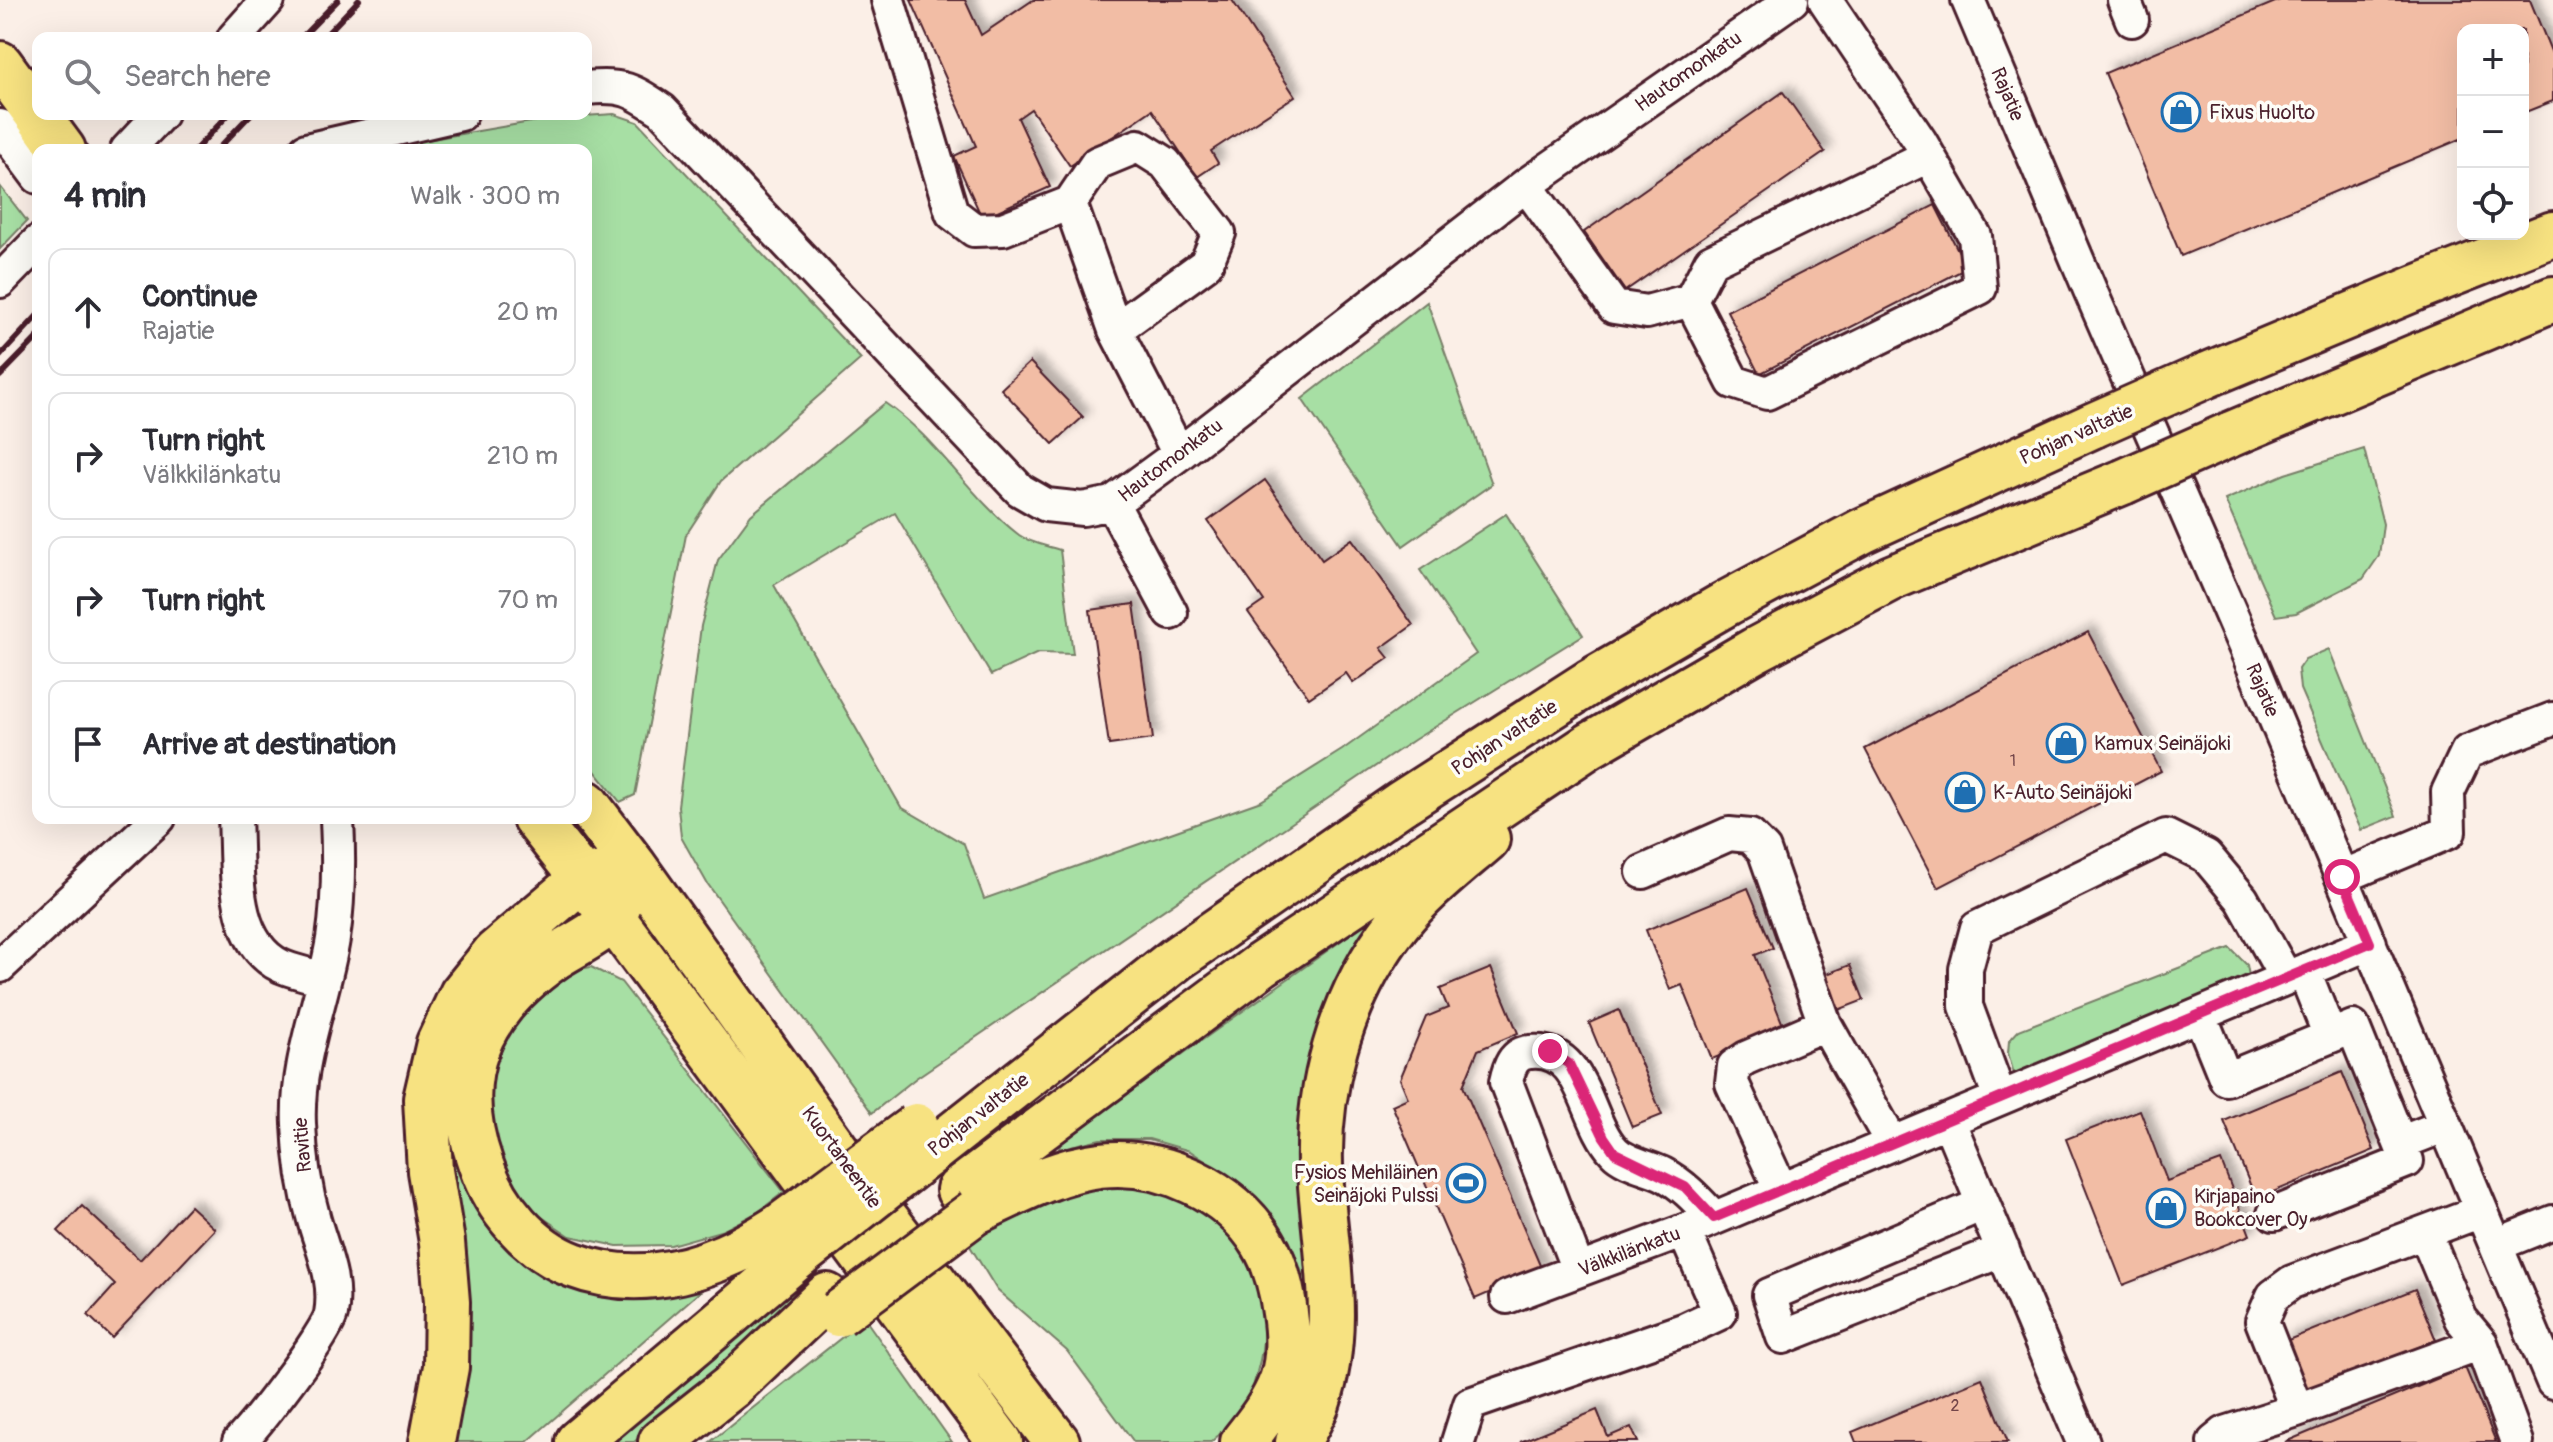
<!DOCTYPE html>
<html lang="en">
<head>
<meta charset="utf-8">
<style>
	body { margin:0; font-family:Pangolin,sans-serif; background:#f7f7f7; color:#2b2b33 }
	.controls { position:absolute; right:24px; top:24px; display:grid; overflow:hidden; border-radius:16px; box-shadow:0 8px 32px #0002 }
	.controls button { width:72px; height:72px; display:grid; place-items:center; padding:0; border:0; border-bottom:2px solid #e1e1e2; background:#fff; color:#2b2b33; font:40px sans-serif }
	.stop { position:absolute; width:24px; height:24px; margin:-18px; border:6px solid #db2777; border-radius:50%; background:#fff }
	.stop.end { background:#db2777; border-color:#fff; box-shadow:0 2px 8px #0008 }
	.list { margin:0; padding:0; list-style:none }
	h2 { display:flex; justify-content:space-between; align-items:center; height:104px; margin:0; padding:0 32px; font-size:34px }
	h2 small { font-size:26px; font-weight:400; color:#7c7c81 }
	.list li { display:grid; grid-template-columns:52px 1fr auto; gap:24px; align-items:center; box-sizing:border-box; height:128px; margin:0 16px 16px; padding:0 16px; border:2px solid #e1e1e2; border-radius:16px }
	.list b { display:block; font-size:30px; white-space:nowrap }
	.list p { margin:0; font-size:26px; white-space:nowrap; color:#7c7c81 }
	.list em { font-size:26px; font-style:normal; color:#7c7c81 }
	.icon { flex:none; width:44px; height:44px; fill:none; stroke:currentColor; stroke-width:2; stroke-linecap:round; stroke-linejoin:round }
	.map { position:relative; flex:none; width:2553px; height:1442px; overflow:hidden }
	.search { position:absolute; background:#fff; box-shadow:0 8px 32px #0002; left:32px; top:32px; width:560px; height:88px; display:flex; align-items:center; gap:20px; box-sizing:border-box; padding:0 28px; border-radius:16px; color:#7c7c81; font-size:30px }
	.panel { position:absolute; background:#fff; box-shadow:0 8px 32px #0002; left:32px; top:144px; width:560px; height:680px; border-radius:16px }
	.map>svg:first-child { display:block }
	.green { fill:#a7dfa4; stroke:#787f68; stroke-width:2 }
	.building { fill:#f2bda5; stroke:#4a1f2b; stroke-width:2; filter:url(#shadow) }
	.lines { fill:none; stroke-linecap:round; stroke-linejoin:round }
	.minor-casing { stroke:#4a1f2b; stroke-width:38 }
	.highway-casing { stroke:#4a1f2b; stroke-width:50 }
	.minor { stroke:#fdfcf7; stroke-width:32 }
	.highway { stroke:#f7e281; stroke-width:44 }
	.rail { stroke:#4a1f2b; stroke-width:6 }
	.highway-bridge-casing { stroke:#4a1f2b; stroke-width:50; stroke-linecap:butt }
	.highway-bridge { stroke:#f7e281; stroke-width:44 }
	.route { stroke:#db2777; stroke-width:10 }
	.labels { text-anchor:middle; stroke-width:7; stroke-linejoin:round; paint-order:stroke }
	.number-label { font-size:16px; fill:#74464a }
	.street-label { font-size:20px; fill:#4a1f2b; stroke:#fdfcf7 }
	.poi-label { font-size:20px; fill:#4a1f2b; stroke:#fdfcf7; text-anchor:start }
</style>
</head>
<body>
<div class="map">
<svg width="2553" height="1442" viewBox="0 0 2553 1442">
	<defs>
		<filter id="shadow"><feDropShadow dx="7" dy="-7" stdDeviation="4" flood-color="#0004"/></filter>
	</defs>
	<rect width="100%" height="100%" fill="#fbefe7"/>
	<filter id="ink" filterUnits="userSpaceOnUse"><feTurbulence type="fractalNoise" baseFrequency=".0125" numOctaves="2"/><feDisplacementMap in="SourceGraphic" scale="16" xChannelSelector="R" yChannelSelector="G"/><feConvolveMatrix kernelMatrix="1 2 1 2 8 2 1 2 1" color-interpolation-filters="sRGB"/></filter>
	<g filter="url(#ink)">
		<path class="green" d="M 614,114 L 638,122 L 861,359 L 721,481 L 686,535 L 635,795 L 620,802 L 586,760 L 586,150 L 368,150 L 554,118 Z
			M 0,186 L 27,221 L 0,249 Z
			M 1427,302 L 1492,484 L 1403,546 L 1302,399 Z
			M 885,403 C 937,438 969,497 1019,535 C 1030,543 1047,546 1060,550 L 1073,654 L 1038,653 L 991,675 L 895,513 L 774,585 L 901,807 L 964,844 L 984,899 L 1261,801 L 1342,750 L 1476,654 L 1420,570 L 1506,514 L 1583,635 L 1414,740 L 916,1078 L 872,1113 L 707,883 L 681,837 L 678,806 L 701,626 L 718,560 L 751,515 Z
			M 2364,449 L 2383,524 L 2379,556 L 2363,579 L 2296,613 L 2276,616 L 2225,500 L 2285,474 Z
			M 2329,649 L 2396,816 L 2361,830 L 2300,689 L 2298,669 L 2305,659 Z
			M 1376,922 L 1335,984 L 1311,1048 L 1300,1108 L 1301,1171 L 1311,1241 L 1309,1355 L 1260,1205 L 1223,1173 L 1190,1151 L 1149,1139 L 1100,1139 L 1059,1149 L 1061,1141 L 1366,923 Z
			M 2230,948 L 2247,965 L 2249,976 L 2014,1074 L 2008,1053 L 2009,1041 L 2019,1030 Z
			M 591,967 L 621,982 L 784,1192 L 758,1212 L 724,1230 L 671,1245 L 617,1246 L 570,1236 L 527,1207 L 495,1173 L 482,1074 L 495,1033 L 556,973 Z
			M 447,1092 L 452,1148 L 473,1196 L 543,1266 L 726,1269 L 527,1442 L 446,1442 Z
			M 1083,1184 C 1116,1184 1155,1181 1185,1197 C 1251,1230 1277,1303 1257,1372 C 1254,1381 1253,1393 1247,1401 C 1238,1416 1224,1431 1211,1442 L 1134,1442 L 1067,1351 L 997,1290 L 965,1238 Z
			M 813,1270 L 825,1284 L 634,1442 L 607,1442 Z
			M 865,1319 L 952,1442 L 710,1442 Z"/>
		<path class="building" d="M 911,0 L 965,0 L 981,35 L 1033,0 L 1232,0 L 1295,96 L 1211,151 L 1218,163 L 1197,177 L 1152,110 L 1070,166 L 1031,109 L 1018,118 L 1050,187 L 982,218 L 954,156 L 976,146 Z
			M 2280,0 L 2530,0 L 2553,56 L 2553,101 L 2523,113 L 2523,30 L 2463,30 L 2463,138 L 2181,256 L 2105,73 Z
			M 1783,92 L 1825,152 L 1625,291 L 1584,232 Z
			M 1935,205 L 1967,268 L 1759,374 L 1727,311 Z
			M 1030,362 L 1083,417 L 1053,444 L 1001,389 Z
			M 1265,480 L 1322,560 L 1352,539 L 1413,625 L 1381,648 L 1389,658 L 1353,683 L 1346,673 L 1309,698 L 1248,612 L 1264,601 L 1208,521 Z
			M 1134,604 L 1153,739 L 1109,745 L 1090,610 Z
			M 2088,632 L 2161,771 L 1938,888 L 1865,749 Z
			M 1748,888 L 1773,948 L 1755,955 L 1785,1030 L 1712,1059 L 1682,985 L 1670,990 L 1646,930 Z
			M 1850,965 L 1864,1000 L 1833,1012 L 1819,977 Z
			M 1491,968 L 1518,1033 L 1478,1050 L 1463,1086 L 1542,1270 L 1475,1299 L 1392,1105 L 1408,1098 L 1400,1079 L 1426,1017 L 1448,1008 L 1440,989 Z
			M 1619,1010 L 1662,1115 L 1632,1127 L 1589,1023 Z
			M 2342,1072 L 2374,1150 L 2256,1199 L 2224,1121 Z
			M 2140,1110 L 2167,1181 L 2221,1161 L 2250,1235 L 2123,1285 L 2066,1139 Z
			M 82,1206 L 140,1260 L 190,1206 L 215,1229 L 112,1338 L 88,1315 L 115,1285 L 58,1231 Z
			M 2415,1289 L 2436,1340 L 2304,1394 L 2283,1342 Z
			M 2465,1367 L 2496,1442 L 2285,1442 Z
			M 1982,1378 L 2008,1442 L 1856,1442 L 1852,1432 Z
			M 1597,1410 L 1608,1437 L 1631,1427 L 1638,1442 L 1520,1442 Z"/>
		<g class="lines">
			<defs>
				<path id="minor" d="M 888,0 L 952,213 L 974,230 L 1003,229 L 1070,203
					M 1825,0 L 1920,141 L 1975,236 L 1980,288 L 1767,393 L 1733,382 L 1691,300 L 1711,261 L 1928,156
					M 1968,0 L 2090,290 L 2249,656 L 2553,1382
					M 2124,0 L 2132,20
					M 234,38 L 268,0
					M 586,88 C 623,84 632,90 662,110 L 1020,490 L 1046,505 L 1083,509 L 1112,503 L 1179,454 L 1526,185 L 1792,0
					M 0,126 L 38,177
					M 127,150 L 161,114
					M 306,150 L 461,114
					M 1526,185 L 1614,307 L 1647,312 L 1691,300
					M 0,281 L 38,242
					M 1115,330 L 1206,264 L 1219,233 L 1165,163 L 1138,146 L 1097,163 L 1070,203 L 1115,330 L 1179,454
					M 1112,503 L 1171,613
					M 235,818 C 238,866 230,941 281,966 C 294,972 310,974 323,980
					M 1643,872 L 1729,834 L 1750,836 L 1764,850 L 1825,1024 L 1892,1143
					M 2342,877 L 2449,832 L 2448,792 L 2467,752 L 2553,719
					M 0,966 L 159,818
					M 2304,971 L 2330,1036
					M 2200,1015 L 2226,1079 L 2353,1027 L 2400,1143 L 2446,1125
					M 2000,1098 L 1966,1006 L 1966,969 L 1977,928 L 2166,836 L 2206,856 L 2242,899 L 2286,978
					M 1948,1120 L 2083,1442
					M 1781,1190 L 1732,1083 L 1734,1066 L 1746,1058 L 1825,1024
					M 1983,1204 L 1769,1295 L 1783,1337 L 2003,1250
					M 2274,1214 L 2407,1161 L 2400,1143
					M 2425,1233 L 2461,1319 L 2481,1343 L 2517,1442
					M 2496,1245 L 2553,1222
					M 1578,1270 L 1506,1082 C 1509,1068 1513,1053 1530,1052 C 1585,1046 1584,1119 1614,1151 C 1625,1163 1649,1167 1663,1174 C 1684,1185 1698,1201 1714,1218
					M 1507,1297 L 1684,1231 L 2370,943
					M 2481,1343 L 2297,1410 L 2262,1321 L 2273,1296 L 2292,1282 L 2481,1211
					M 239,1442 C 256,1425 327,1334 331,1314 C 337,1280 323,1252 314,1220 C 305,1189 300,1156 299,1124 C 296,1060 323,1001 333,939 C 339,899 339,859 337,818
					M 1458,1442 L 1470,1404 L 1686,1329 L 1720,1313 L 1684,1231
					M 2214,1442 L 2225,1433 L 2297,1410"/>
				<path id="highway" d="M 0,64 L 63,150
					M 2205,376 L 2416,288 L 2553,234
					M 2229,435 L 2553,299
					M 586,803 L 634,866 L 880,1211 L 1057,1442
					M 535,818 L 613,918 L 1000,1442
					M 623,893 C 620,900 618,909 614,915 C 606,930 570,947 555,957 C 478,1011 449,1074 481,1165 C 496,1208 530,1249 573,1265 C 644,1292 717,1267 779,1227
					M 932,1151 L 1176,959 L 1400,804 L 1590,682 L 1727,603 L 1862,531 L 2094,425
					M 959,1190 L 1261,965 L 1589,746 L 1755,650 L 1891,578 L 2123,482
					M 975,1212 C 1015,1193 1056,1170 1100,1165 C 1161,1158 1231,1190 1263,1243 C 1276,1264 1282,1290 1285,1313 C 1288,1333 1289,1360 1282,1380 C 1273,1404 1259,1422 1243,1442
					M 432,1442 L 446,1367 L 447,1302 L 442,1242 L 430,1171 L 426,1099 L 439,1043 L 462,994 L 495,953 L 582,879 L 609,872
					M 578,1442 L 800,1255
					M 661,1442 L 731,1387 L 827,1296
					M 1298,1442 C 1304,1430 1312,1417 1317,1404 C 1342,1332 1327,1260 1321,1186 C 1314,1093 1340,997 1398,923 C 1423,891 1457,865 1487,839"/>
			</defs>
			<use href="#minor" class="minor-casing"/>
			<use href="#highway" class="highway-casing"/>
			<use href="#minor" class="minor"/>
			<use href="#highway" class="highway"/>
			<path class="rail" d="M 301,38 L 338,0
				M 323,38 L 359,0
				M 195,150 L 229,114
				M 217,150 L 251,114
				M 0,356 L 38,315
				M 0,376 L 38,337"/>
			<defs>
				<path id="highway-bridge" d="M 2094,425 L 2205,376
					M 2123,482 L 2229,435
					M 779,1227 L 916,1126
					M 800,1255 L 932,1151
					M 838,1314 L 975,1212"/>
			</defs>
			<use href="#highway-bridge" class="highway-bridge-casing"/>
			<use href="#highway-bridge" class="highway-bridge"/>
		</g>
	</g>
	<g class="lines" filter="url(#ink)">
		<path class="route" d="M 1550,1051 L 1569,1064 L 1604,1137 L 1615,1153 L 1685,1187 L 1714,1218 L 2370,943 L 2342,877"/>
	</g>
	<defs>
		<symbol id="shop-ring" viewBox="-11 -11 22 22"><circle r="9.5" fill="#fdfcf7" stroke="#1f6fb2" stroke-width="1.5"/><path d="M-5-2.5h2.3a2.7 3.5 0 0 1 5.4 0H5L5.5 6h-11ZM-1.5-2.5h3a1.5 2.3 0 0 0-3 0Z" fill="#1f6fb2"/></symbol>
		<symbol id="stadium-ring" viewBox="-11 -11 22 22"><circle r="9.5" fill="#fdfcf7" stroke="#1f6fb2" stroke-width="1.5"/><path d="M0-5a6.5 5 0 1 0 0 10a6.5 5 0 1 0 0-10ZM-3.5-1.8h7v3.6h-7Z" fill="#1f6fb2"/></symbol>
	</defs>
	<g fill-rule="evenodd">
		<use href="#shop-ring" x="2159" y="90" width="44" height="44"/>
		<use href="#shop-ring" x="2044" y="721" width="44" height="44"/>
		<use href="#shop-ring" x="1943" y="770" width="44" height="44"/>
		<use href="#stadium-ring" x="1444" y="1161" width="44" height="44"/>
		<use href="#shop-ring" x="2144" y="1186" width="44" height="44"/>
	</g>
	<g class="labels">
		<g class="number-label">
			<text x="2013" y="766">1</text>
			<text x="1955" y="1411">2</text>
		</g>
		<g class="street-label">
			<text transform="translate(1688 71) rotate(-35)" y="7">Hautomonkatu</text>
			<text transform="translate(2008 94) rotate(67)" y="7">Rajatie</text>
			<text transform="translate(2076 434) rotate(-24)" y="7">Pohjan valtatie</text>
			<text transform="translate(1170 460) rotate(-37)" y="7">Hautomonkatu</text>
			<text transform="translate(2263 690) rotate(67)" y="7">Rajatie</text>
			<text transform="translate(1504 737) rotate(-33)" y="7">Pohjan valtatie</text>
			<text transform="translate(978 1114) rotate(-38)" y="7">Pohjan valtatie</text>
			<text transform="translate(302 1145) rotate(-95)" y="7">Ravitie</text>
			<text transform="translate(842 1157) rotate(54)" y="7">Kuortaneentie</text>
			<text transform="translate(1629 1251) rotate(-21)" y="7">Välkkilänkatu</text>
		</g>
		<g class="poi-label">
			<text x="2209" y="119">Fixus Huolto</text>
			<text x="2094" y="750">Kamux Seinäjoki</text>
			<text x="1993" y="799">K-Auto Seinäjoki</text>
			<text x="1438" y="1179" text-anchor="end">Fysios Mehiläinen<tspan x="1438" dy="23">Seinäjoki Pulssi</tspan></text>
			<text x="2194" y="1203">Kirjapaino<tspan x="2194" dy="23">Bookcover Oy</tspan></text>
		</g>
	</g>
</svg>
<div class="controls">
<button>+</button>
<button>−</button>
<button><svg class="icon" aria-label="locate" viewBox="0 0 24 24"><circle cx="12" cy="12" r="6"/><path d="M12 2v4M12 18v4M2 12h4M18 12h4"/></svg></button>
</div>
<div class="stop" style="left:2342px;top:877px"></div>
<div class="stop end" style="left:1550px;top:1051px"></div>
<div class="search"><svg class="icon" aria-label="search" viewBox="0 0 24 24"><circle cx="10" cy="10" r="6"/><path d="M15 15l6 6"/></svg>Search here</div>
<section class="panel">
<h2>4 min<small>Walk · 300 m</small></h2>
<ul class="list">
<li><svg class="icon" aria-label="ahead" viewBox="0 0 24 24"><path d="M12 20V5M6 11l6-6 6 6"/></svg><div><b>Continue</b><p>Rajatie</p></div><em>20 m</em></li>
<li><svg class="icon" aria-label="right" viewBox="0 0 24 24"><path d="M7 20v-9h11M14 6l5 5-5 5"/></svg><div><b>Turn right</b><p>Välkkilänkatu</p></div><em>210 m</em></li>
<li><svg class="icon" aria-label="right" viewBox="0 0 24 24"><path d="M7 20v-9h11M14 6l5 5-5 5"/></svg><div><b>Turn right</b></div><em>70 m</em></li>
<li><svg class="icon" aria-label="arrive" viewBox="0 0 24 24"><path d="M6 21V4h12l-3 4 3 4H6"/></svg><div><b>Arrive at destination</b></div></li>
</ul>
</section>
</div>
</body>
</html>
